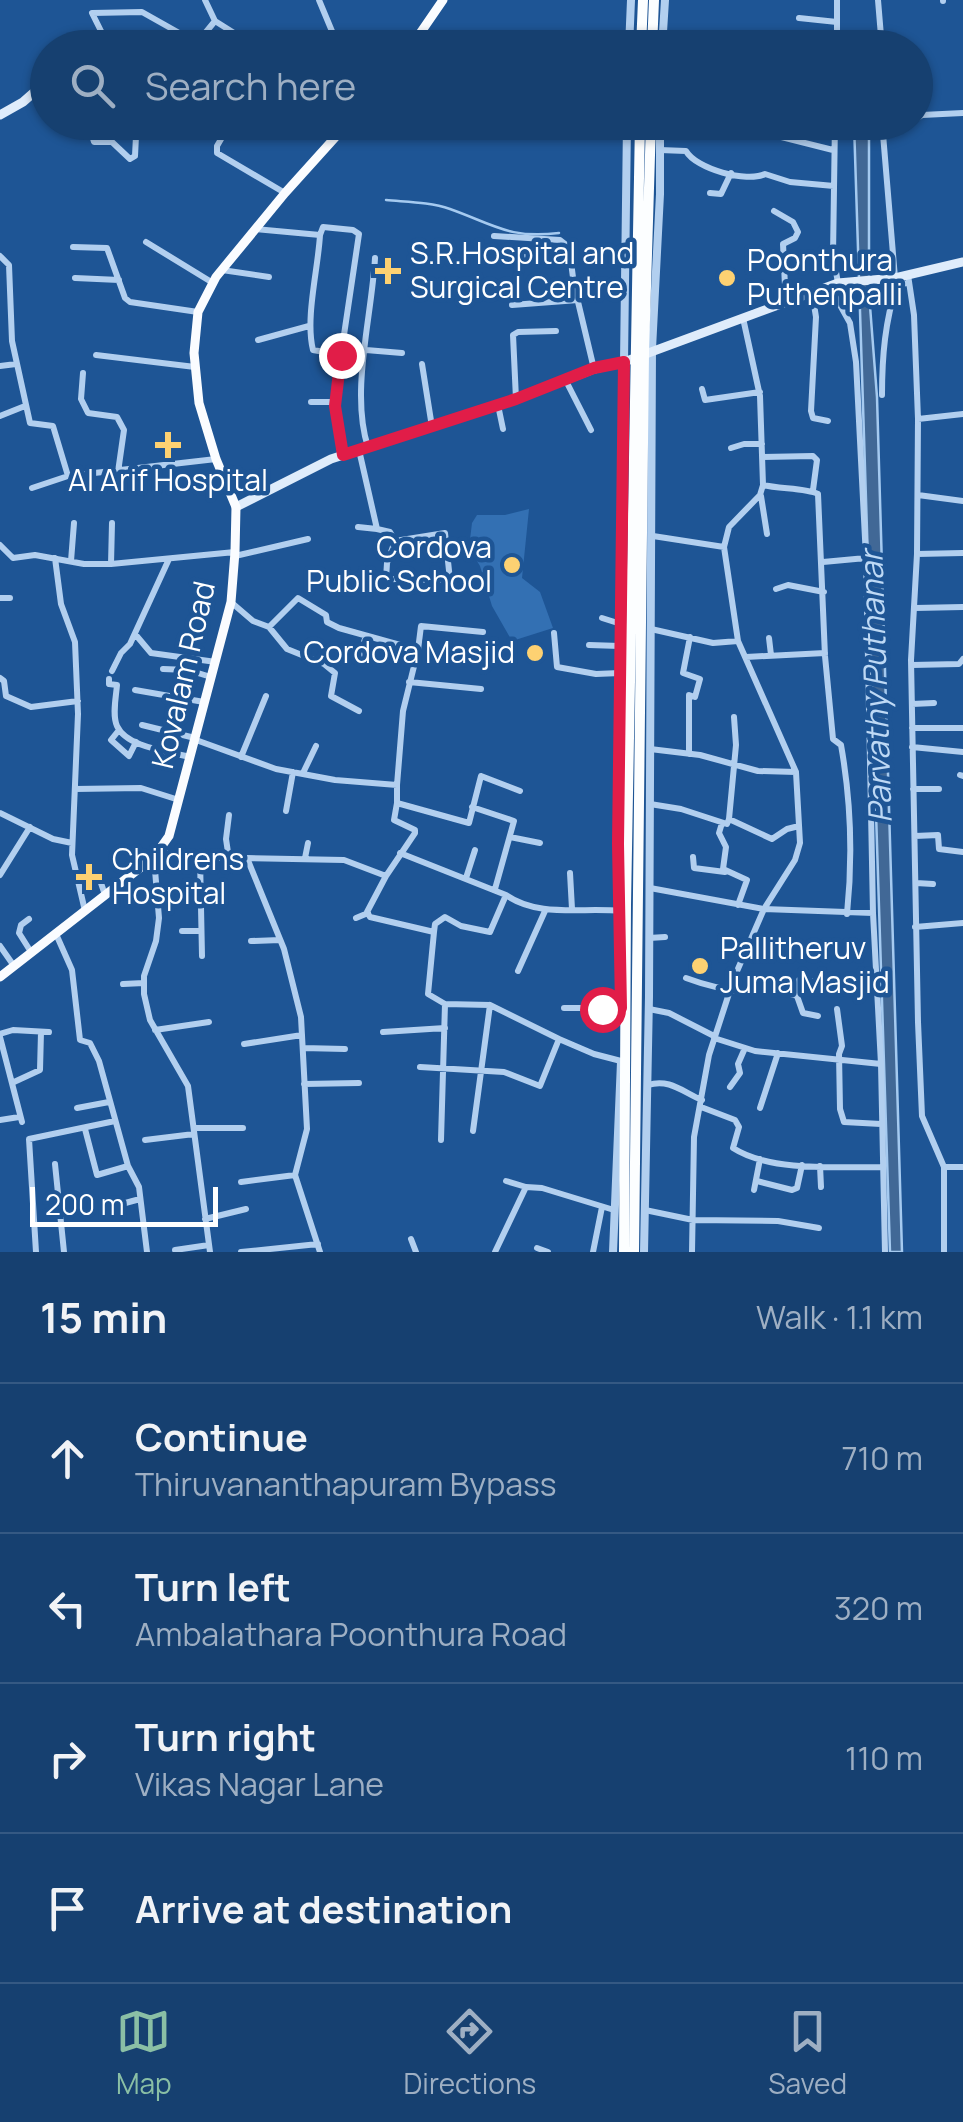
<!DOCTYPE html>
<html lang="en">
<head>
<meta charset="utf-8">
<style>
	body { margin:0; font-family:Manrope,sans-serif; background:#1f4775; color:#f1f3f6 }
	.scale { position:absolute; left:30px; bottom:25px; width:188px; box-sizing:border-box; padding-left:10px; border:5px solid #fff; border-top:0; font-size:28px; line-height:35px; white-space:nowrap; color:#fff; -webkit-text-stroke:8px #1e5595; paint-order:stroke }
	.stop { position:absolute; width:30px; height:30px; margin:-22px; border:8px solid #e11d48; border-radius:50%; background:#fff }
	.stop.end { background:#e11d48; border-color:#fff; box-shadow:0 2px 10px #0008 }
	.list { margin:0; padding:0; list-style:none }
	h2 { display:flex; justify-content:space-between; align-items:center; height:130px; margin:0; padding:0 40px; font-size:42px }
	h2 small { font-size:32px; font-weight:400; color:#9eafc3 }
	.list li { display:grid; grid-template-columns:65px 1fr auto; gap:30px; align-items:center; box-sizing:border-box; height:150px; padding:0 40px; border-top:2px solid #355983 }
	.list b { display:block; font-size:38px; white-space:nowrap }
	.list p { margin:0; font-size:32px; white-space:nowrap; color:#9eafc3 }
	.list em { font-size:32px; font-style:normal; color:#9eafc3 }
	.icon { flex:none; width:55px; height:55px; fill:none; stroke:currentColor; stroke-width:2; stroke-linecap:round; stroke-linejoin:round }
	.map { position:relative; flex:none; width:963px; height:1252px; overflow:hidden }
	.search { position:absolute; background:#164070; box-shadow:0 2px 8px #0004; left:30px; right:30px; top:30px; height:110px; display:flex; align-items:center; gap:25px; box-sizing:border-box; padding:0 35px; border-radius:55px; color:#9eafc3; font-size:38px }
	.sheet { height:730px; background:#164070 }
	nav { display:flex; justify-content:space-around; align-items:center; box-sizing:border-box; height:140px; border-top:2px solid #355983; background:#164070; font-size:28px; color:#9eafc3 }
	nav a { display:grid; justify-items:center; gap:5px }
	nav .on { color:#8abfa5 }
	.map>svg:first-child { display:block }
	.green { fill:#3370b3 }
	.water { fill:#416896; stroke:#a5caf0; stroke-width:2.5 }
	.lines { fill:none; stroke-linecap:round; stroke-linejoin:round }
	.stream { stroke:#a5caf0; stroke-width:2.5 }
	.minor { stroke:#b2cfef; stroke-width:6 }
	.tertiary { stroke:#b2cfef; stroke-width:8 }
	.secondary { stroke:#dfecfb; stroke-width:9 }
	.primary { stroke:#fafcff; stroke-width:9 }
	.trunk { stroke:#fcfeff; stroke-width:10 }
	.route { stroke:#e11d48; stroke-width:12 }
	.poi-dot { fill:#fdd172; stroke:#1e5595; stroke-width:4 }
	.labels { text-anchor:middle; stroke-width:9; stroke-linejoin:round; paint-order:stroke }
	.poi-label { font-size:30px; fill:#fff; stroke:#1e5595; text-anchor:start }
	.street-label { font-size:30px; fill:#fff; stroke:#1e5595 }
	.water-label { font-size:32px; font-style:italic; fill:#bed9f5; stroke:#1e5595 }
</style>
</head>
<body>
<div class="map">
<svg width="963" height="1252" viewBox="0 0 963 1252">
	<rect width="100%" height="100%" fill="#1e5595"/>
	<path class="green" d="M 529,509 L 522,578 L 540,592 L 553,628 L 512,641 L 492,606 L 480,566 L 469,548 L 472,523 L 477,515 L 505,515 Z"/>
	<path class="water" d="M 854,123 L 869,123 L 869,293 L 877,397 L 902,1252 L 890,1252 Z"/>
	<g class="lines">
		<path class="stream" d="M 386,200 C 407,202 430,202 450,209 C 495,225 509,239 559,233"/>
		<path class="minor" d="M 205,0 L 215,21
			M 319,0 L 339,48
			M 837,0 L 837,48
			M 878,0 L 882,48
			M 943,1 L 943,0
			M 799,18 L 837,22
			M 98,48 L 102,33 L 92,13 L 142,12 L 197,43 L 215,21 L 242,38 L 242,48
			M 916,119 L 922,115 L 963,113
			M 88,122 L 94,142 L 112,142 L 130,159 L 135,156 L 136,136
			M 231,122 L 217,146 L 217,153 L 285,193
			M 835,122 L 833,255 L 838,283
			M 882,122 L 895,278
			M 882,126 L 909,122
			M 731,128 L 749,129 L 833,150
			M 660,150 L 686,151 C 696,169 747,183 765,174 L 790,182 L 834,186
			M 710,193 L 721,194 L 731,173
			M 774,211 L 793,222 L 798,232 L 795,238 L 783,244 L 785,286 L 794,300
			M 255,229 L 320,235 C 318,270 305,318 313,350 L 341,355 L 335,406 L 343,455
			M 320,235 L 323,227 L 353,230 L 359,234 L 341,355
			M 494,236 L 560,240 L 569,247 L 574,285 L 594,369
			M 146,242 L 213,283
			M 73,247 L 107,248 L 125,298 L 130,302 L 198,312
			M 0,256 L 9,265 L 12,341 L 30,423 L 53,426 L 68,476 L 216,459
			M 511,258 L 572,253
			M 222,270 L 269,277
			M 908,275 L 914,315 L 918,419 L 917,554 L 911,660 L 918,1022 L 922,1116 L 944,1167 L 944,1252
			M 75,278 L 119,280
			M 830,287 L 850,323 L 856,362 L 866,558 L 873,913 L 881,1064 L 885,1252
			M 812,292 L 816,317 L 811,411 L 813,418 L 828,421
			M 512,305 L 578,300
			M 258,340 L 309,326
			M 366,350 L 402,353
			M 96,355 L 195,367
			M 422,364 L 432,427
			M 0,366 L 16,364
			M 83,373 L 81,399 L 88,413 L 117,417 L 124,430 L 118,472
			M 565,379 L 591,430
			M 702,389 L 705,400 L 760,392
			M 882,395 C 882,356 885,322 897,284 L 909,283
			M 516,399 L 513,335 L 518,332 L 556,331
			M 311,402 L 335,402
			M 498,405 L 503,429
			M 0,416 L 25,406
			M 918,419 L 963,414
			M 368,447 C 350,392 372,316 375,258
			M 731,448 L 744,444 L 762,444
			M 763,457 L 813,456 L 817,460 L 813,490
			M 763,485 C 779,489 807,488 818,494 L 825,656 L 833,739 L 841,745 C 851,801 853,856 847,914
			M 32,488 L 68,476
			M 918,495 L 963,501
			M 761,496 L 767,534
			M 358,527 L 377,529 L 359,450
			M 377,529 L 390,532 L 395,541 L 445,533 L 450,580 L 386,579 L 387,563 L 395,541
			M 653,536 L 724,547
			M 0,545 L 13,558 L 35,555 L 84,564 L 111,564 L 235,552
			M 917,554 L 963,553
			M 235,556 L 308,539
			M 55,558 L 61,604 L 75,642 L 78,714 L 72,855 L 85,911
			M 71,561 L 74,523
			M 823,562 L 866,558
			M 111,564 L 112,523
			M 776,589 L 788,585 L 824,592
			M 0,598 L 10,598
			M 232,603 L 253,621 L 269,627 L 287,649 L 324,664 L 335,673 L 331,696 L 359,711
			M 915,608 L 963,607
			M 602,618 L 621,624
			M 651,629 L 713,643 L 738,641
			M 554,633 L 557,667 L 596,674 L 620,673
			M 135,634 L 151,653 L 216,662
			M 769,638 L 771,655
			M 589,645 L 620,646
			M 418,650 L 421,626 L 483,632
			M 746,657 L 825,653
			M 362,662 L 361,651 L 366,636
			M 912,665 L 959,664 L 963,659
			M 163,669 L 188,670 L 211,677
			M 112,671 L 121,653 L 130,644 L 169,559
			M 0,678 L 4,681 L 6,696 L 31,707 L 78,701
			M 109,679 L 109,684 L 117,685 C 116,697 112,715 117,726 C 127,748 169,751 190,757
			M 409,682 L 481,689
			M 135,690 L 204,702
			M 912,704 L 934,703
			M 142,725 L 195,738
			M 912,728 L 963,728
			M 119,730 L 111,740 L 129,756 L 136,742
			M 196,740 L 276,769 L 335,780 L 397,785 L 403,711 L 418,650 L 339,628 L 327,622 L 326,615 L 298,598 L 269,627
			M 912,747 L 963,752
			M 650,749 L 700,755 L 758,771 L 796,772
			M 689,754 L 689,695 L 695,697 L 700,679 L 683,673 L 690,637
			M 241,757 L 266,696
			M 303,773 L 316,746
			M 960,775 L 963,776
			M 397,785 L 397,803 L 469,823 L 481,776 L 520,791
			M 75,789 L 141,788 L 179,800
			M 913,789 L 939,789
			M 650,804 L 681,809 L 727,824 L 729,819 L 772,839 L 787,829 L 799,826
			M 472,807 L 514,821 L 495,889
			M 286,811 L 293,772
			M 0,813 L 53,839 L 72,843
			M 229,815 L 226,839 L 229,859
			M 729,819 L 736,745 L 734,717
			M 722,823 L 719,833 L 726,847 L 723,869 L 747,880 L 738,905
			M 915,836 L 938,835 L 939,849 L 963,852
			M 510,837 L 540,843
			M 159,852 L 200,858 L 247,858 L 284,949 L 301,1017 L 307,1129 L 295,1175 L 320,1252
			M 400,853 L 506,895
			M 693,857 L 694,868 L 725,872
			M 154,858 L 159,918 L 156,941 L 144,976 L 144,994 L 150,1020 L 188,1086 L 210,1252
			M 200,858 L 202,956
			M 247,858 L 344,860 L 386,876 L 367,912 L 370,917 L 434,932 L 435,924 L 445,917 L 461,926 L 490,932 L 506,895 C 539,918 583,907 621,911
			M 305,858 L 308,843
			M 570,873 L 572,909
			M 0,875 L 30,827
			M 386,876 L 415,833 L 415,830 L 394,820 L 397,803
			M 99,877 L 105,895
			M 466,878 L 475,850
			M 916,883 L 933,884
			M 650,888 L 764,909 L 873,913
			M 356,918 L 368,913
			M 29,919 L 21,925 L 19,933 L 31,952
			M 915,927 L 963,923
			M 182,931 L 201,931
			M 434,932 L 428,994 L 445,1004 L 441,1140
			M 56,934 L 72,970 L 80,1040 L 90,1043 L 99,1061 L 128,1166 L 139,1187 L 147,1252
			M 649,938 L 665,937
			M 251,941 L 280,940
			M 0,946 L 14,966
			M 518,971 L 545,911
			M 686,978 C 707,986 726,990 749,993 C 768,994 776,988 797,996 L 799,980 L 877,987
			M 123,984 L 144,983
			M 797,996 L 803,1013 L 818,1016
			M 445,1004 L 490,1005 L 473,1131
			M 490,1005 L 559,1039
			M 564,1008 L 621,1008
			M 649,1009 L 669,1013 L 714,1036
			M 837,1009 L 842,1046 L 839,1054 L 840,1109 L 844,1122 L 881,1124
			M 155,1030 L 209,1022
			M 383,1032 L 445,1028
			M 0,1034 L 13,1030 L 49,1032
			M 0,1037 L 22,1122
			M 714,1038 L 755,1051 L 881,1064
			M 244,1044 L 302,1035
			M 303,1048 L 345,1049
			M 420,1067 L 504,1072 L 540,1086 L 559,1039 L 594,1054 L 621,1061
			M 14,1082 L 40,1070 L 41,1032
			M 304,1084 L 359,1083
			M 648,1085 C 669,1078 683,1092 702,1100
			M 730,1087 L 740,1073 L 738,1064 L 745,1048
			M 701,1107 L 735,1120 L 739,1127 L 733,1148 C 770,1172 838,1167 882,1167
			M 77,1108 L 109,1102
			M 760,1108 L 778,1053
			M 0,1120 L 19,1117
			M 194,1128 L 243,1128
			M 85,1129 L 97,1175 L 128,1166
			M 145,1140 L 194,1134
			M 55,1164 L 64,1252
			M 820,1166 L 821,1187
			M 944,1167 L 963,1167
			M 506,1181 L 526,1187
			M 757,1181 L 792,1190 L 797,1188 L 802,1165
			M 241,1182 L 295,1175
			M 754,1190 L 760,1159
			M 118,1205 L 140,1199
			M 645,1210 L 693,1220 L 778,1221 L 819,1228
			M 205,1219 L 246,1209
			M 411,1239 L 416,1252
			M 537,1248 L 548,1252
			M 175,1250 L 209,1245
			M 36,1252 L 29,1139 L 115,1121
			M 241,1252 L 318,1244
			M 495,1252 L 526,1187 L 542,1188 L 614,1210
			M 593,1252 L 602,1207
			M 692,1252 L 694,1137 L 709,1055 L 734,978 L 764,909 L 795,860 L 800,843 L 796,772 L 738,641 L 724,547 L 729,527 L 760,495 L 763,485 L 760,396 L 743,318"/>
		<path class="tertiary" d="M 629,48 L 631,0
			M 662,48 L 665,0
			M 621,913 L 618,844 L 627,122
			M 613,1252 L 621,1062
			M 644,1252 L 649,997 L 652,349 L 660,194 L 660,122"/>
		<path class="secondary" d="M 0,115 L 23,102 L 48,80
			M 236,507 L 331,459 L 516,399 L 594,369 L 624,362 L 838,283 L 895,278 L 963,262"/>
		<path class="primary" d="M 410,48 L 443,0
			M 0,977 L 154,857 L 169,836 L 231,602 L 235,552 L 236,507 L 216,459 L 199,403 L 194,353 L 198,312 L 216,277 L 285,193 L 349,122"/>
		<path class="trunk" d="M 641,48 L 643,0
			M 652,48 L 654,0
			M 624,1252 L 626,905 L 640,122
			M 634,1252 L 644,353 L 651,122"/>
	</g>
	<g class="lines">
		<path class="route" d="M 341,355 L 335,406 L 343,455 L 516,399 L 594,368 L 624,362 L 618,844 L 621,1008 L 602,1009"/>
	</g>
	<g class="poi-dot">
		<path d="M383 256h10v10h10v10h-10v10h-10v-10h-10v-10h10z"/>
		<circle cx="727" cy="278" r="10"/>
		<path d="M163 430h10v10h10v10h-10v10h-10v-10h-10v-10h10z"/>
		<circle cx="512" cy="565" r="10"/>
		<circle cx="535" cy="653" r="10"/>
		<path d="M84 862h10v10h10v10h-10v10h-10v-10h-10v-10h10z"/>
		<circle cx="700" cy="966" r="10"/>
	</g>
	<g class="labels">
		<g class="poi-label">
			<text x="410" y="264">S.R.Hospital and<tspan x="410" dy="34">Surgical Centre</tspan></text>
			<text x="747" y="271">Poonthura<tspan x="747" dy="34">Puthenpalli</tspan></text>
			<text x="168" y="491" text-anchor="middle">Al Arif Hospital</text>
			<text x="492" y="558" text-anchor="end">Cordova<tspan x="492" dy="34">Public School</tspan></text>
			<text x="515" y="663" text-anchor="end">Cordova Masjid</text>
			<text x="112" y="870">Childrens<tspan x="112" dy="34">Hospital</tspan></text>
			<text x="720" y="959">Pallitheruv<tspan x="720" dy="34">Juma Masjid</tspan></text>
		</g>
		<g class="street-label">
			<text transform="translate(184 675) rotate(-77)" y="10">Kovalam Road</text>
		</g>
		<g class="water-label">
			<text transform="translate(876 687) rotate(-92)" y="11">Parvathy Puthanar</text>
		</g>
	</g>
</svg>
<div class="scale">200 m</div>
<div class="stop" style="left:602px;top:1009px"></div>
<div class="stop end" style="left:341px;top:355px"></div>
<div class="search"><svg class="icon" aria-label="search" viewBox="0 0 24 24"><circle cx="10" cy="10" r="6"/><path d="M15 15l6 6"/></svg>Search here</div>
</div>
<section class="sheet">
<h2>15 min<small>Walk · 1.1 km</small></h2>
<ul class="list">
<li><svg class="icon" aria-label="ahead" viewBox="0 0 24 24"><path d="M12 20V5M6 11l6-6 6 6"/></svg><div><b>Continue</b><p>Thiruvananthapuram Bypass</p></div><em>710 m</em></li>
<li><svg class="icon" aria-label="left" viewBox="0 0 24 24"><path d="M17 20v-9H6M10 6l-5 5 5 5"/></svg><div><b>Turn left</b><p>Ambalathara Poonthura Road</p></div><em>320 m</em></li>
<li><svg class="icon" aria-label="right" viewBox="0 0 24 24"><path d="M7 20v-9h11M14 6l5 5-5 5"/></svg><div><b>Turn right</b><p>Vikas Nagar Lane</p></div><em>110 m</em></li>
<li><svg class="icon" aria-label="arrive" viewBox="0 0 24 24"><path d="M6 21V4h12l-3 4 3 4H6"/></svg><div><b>Arrive at destination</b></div></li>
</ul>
</section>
<nav>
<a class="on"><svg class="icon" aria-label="map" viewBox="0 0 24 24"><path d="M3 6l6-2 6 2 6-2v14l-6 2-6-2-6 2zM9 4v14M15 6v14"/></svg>Map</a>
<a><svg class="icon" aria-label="directions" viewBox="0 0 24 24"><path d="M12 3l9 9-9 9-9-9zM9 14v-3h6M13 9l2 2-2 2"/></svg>Directions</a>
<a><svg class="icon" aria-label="saved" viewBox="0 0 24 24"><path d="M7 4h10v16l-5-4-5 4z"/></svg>Saved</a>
</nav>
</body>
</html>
